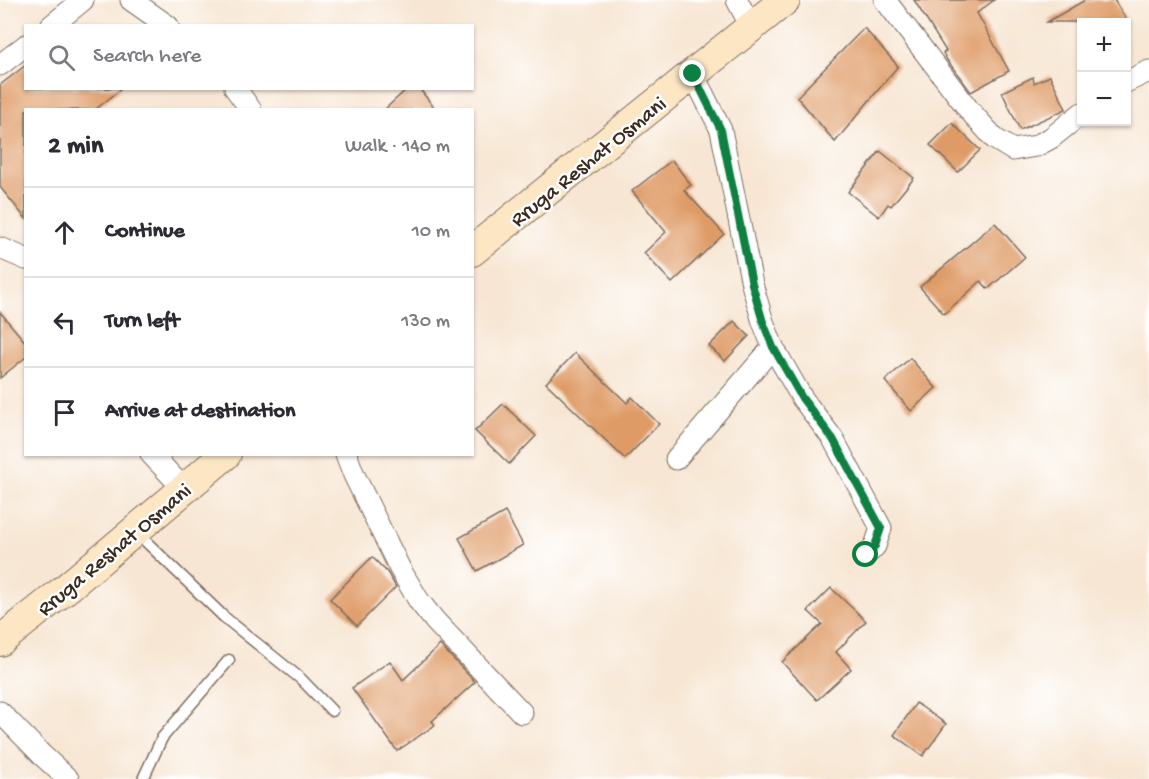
<!DOCTYPE html>
<html lang="en">
<head>
<meta charset="utf-8">
<style>
	body { margin:0; font-family:"Gochi Hand",sans-serif; background:#f7f7f7; color:#2b2b33 }
	.controls { position:absolute; right:18px; top:18px; display:grid; overflow:hidden; border-radius:0px; box-shadow:0 2px 4px #0004 }
	.controls button { width:54px; height:54px; display:grid; place-items:center; padding:0; border:0; border-bottom:2px solid #e1e1e2; background:#fff; color:#2b2b33; font:30px sans-serif }
	.stop { position:absolute; width:18px; height:18px; margin:-14px; border:4px solid #0b8043; border-radius:50%; background:#fff }
	.stop.end { background:#0b8043; border-color:#fff; box-shadow:0 2px 6px #0008 }
	.list { margin:0; padding:0; list-style:none }
	h2 { display:flex; justify-content:space-between; align-items:center; height:78px; margin:0; padding:0 24px; font-size:26px }
	h2 small { font-size:20px; font-weight:400; color:#7c7c81 }
	.list li { display:grid; grid-template-columns:39px 1fr auto; gap:18px; align-items:center; box-sizing:border-box; height:90px; padding:0 24px; border-top:2px solid #e1e1e2 }
	.list b { display:block; font-size:22px; white-space:nowrap }
	.list em { font-size:20px; font-style:normal; color:#7c7c81 }
	.icon { flex:none; width:33px; height:33px; fill:none; stroke:currentColor; stroke-width:2; stroke-linecap:round; stroke-linejoin:round }
	.map { position:relative; flex:none; width:1149px; height:779px; overflow:hidden }
	.search { position:absolute; background:#fff; box-shadow:0 2px 4px #0004; left:24px; top:24px; width:450px; height:66px; display:flex; align-items:center; gap:15px; box-sizing:border-box; padding:0 21px; border-radius:0px; color:#7c7c81; font-size:22px }
	.panel { position:absolute; background:#fff; box-shadow:0 2px 4px #0004; left:24px; top:108px; width:450px; height:348px; border-radius:0px }
	.map>svg:first-child { display:block }
	.building { fill:#df9b66 }
	.lines { fill:none; stroke-linecap:round; stroke-linejoin:round }
	.service-casing { stroke:#7d6c5d; stroke-width:13 }
	.minor-casing { stroke:#7d6c5d; stroke-width:23 }
	.secondary-casing { stroke:#7d6c5d; stroke-width:32 }
	.service { stroke:#fff; stroke-width:10 }
	.minor { stroke:#fff; stroke-width:21 }
	.secondary { stroke:#fce6c4; stroke-width:30 }
	.route { stroke:#0b8043; stroke-width:8 }
	.labels { text-anchor:middle; stroke-width:5; stroke-linejoin:round; paint-order:stroke }
	.street-label { font-size:22px; fill:#3b2a1e; stroke:#fff }
</style>
</head>
<body>
<div class="map">
<svg width="1149" height="779" viewBox="0 0 1149 779">
	<rect width="100%" height="100%" fill="#fff"/>
	<filter id="ink" filterUnits="userSpaceOnUse"><feTurbulence type="fractalNoise" baseFrequency=".0167" numOctaves="2"/><feDisplacementMap in="SourceGraphic" scale="12" xChannelSelector="R" yChannelSelector="G"/><feConvolveMatrix kernelMatrix="1 2 1 2 8 2 1 2 1" color-interpolation-filters="sRGB"/></filter>
	<filter id="wash" filterUnits="userSpaceOnUse"><feTurbulence type="fractalNoise" baseFrequency=".008" numOctaves="4" result="noise"/><feDisplacementMap in="SourceGraphic" scale="24" xChannelSelector="R" yChannelSelector="G"/><feGaussianBlur stdDeviation="1.35" result="paint"/><feColorMatrix in="noise" values="0 0 0 0 0 0 0 0 0 0 0 0 0 0 0 0 0 1.4 0 .05"/><feComposite in="paint" operator="in"/></filter>
	<g filter="url(#wash)">
		<rect width="100%" height="100%" fill="#f7e6d3"/>
		<g id="blocks">
			<path class="building" d="M 914,0 L 994,0 L 977,13 L 1009,71 L 971,92 L 947,60 L 943,53 L 946,51 Z
				M 1085,0 L 1114,0 L 1128,22 L 1047,22 Z
				M 864,28 L 898,66 L 835,142 L 797,97 Z
				M 26,65 L 26,88 L 122,88 L 95,110 L 26,110 L 26,219 L 0,187 L 0,85 Z
				M 1050,76 L 1066,109 L 1020,130 L 1002,92 L 1033,77 L 1034,83 Z
				M 408,88 L 419,88 L 436,110 L 384,110 Z
				M 952,123 L 980,150 L 958,172 L 930,145 Z
				M 880,151 L 914,178 L 891,206 L 888,204 L 879,217 L 848,192 Z
				M 672,160 L 691,185 L 684,190 L 724,234 L 672,283 L 644,253 L 666,232 L 632,191 Z
				M 995,223 L 1025,257 L 988,289 L 981,281 L 944,314 L 920,287 Z
				M 0,312 L 26,343 L 26,357 L 0,378 Z
				M 734,321 L 749,336 L 725,361 L 709,346 Z
				M 575,353 L 627,403 L 632,397 L 659,424 L 625,459 L 546,383 Z
				M 910,358 L 936,388 L 911,411 L 885,381 Z
				M 503,404 L 536,436 L 509,464 L 475,431 Z
				M 505,512 L 523,545 L 477,571 L 459,538 Z
				M 372,557 L 387,572 L 396,587 L 357,626 L 330,599 Z
				M 831,588 L 866,621 L 836,652 L 851,669 L 817,700 L 782,662 L 822,624 L 808,611 Z
				M 440,645 L 475,682 L 432,721 L 435,725 L 397,751 L 352,688 L 390,661 L 403,680 Z
				M 916,703 L 946,724 L 923,756 L 894,735 Z"/>
		</g>
	</g>
	<g filter="url(#ink)">
		<use href="#blocks" fill-opacity="0" stroke="#7d6c5d" stroke-width="1.5"/>
		<g class="lines">
			<defs>
				<path id="service" d="M 137,533 L 224,617 L 301,679 L 332,711
					M 143,779 L 162,738 L 229,660"/>
				<path id="minor" d="M 131,0 L 168,26
					M 737,0 L 751,27
					M 885,0 L 969,110 L 995,139 L 1013,150 L 1036,146 L 1051,138 L 1082,113
					M 51,26 L 83,0
					M 0,65 L 26,45
					M 693,74 L 721,130 L 752,284 L 763,322 L 773,347 L 802,398 L 833,439 L 881,528 L 875,546 L 866,555
					M 1126,82 L 1149,71
					M 235,88 L 251,110
					M 0,248 L 26,259
					M 151,454 L 184,489
					M 346,454 L 354,475 L 400,569 L 419,601 L 435,621 L 522,713
					M 676,459 L 773,347
					M 0,712 L 43,756 L 68,779"/>
				<path id="secondary" d="M 472,251 L 785,0
					M 0,641 L 68,587 L 226,454"/>
			</defs>
			<use href="#service" class="service-casing"/>
			<use href="#minor" class="minor-casing"/>
			<use href="#secondary" class="secondary-casing"/>
			<use href="#service" class="service"/>
			<use href="#minor" class="minor"/>
			<use href="#secondary" class="secondary"/>
		</g>
	</g>
	<g class="lines" filter="url(#ink)">
		<path class="route" d="M 693,74 L 721,130 L 752,284 L 763,322 L 773,347 L 802,398 L 833,439 L 881,528 L 875,546 L 866,555"/>
	</g>
	<g class="labels">
		<g class="street-label">
			<text transform="translate(587 160) rotate(-39)" y="8">Rruga Reshat Osmani</text>
			<text transform="translate(113 548) rotate(-40)" y="8">Rruga Reshat Osmani</text>
		</g>
	</g>
</svg>
<div class="controls">
<button>+</button>
<button>−</button>
</div>
<div class="stop" style="left:866px;top:555px"></div>
<div class="stop end" style="left:693px;top:74px"></div>
<div class="search"><svg class="icon" aria-label="search" viewBox="0 0 24 24"><circle cx="10" cy="10" r="6"/><path d="M15 15l6 6"/></svg>Search here</div>
<section class="panel">
<h2>2 min<small>Walk · 140 m</small></h2>
<ul class="list">
<li><svg class="icon" aria-label="ahead" viewBox="0 0 24 24"><path d="M12 20V5M6 11l6-6 6 6"/></svg><div><b>Continue</b></div><em>10 m</em></li>
<li><svg class="icon" aria-label="left" viewBox="0 0 24 24"><path d="M17 20v-9H6M10 6l-5 5 5 5"/></svg><div><b>Turn left</b></div><em>130 m</em></li>
<li><svg class="icon" aria-label="arrive" viewBox="0 0 24 24"><path d="M6 21V4h12l-3 4 3 4H6"/></svg><div><b>Arrive at destination</b></div></li>
</ul>
</section>
</div>
</body>
</html>
